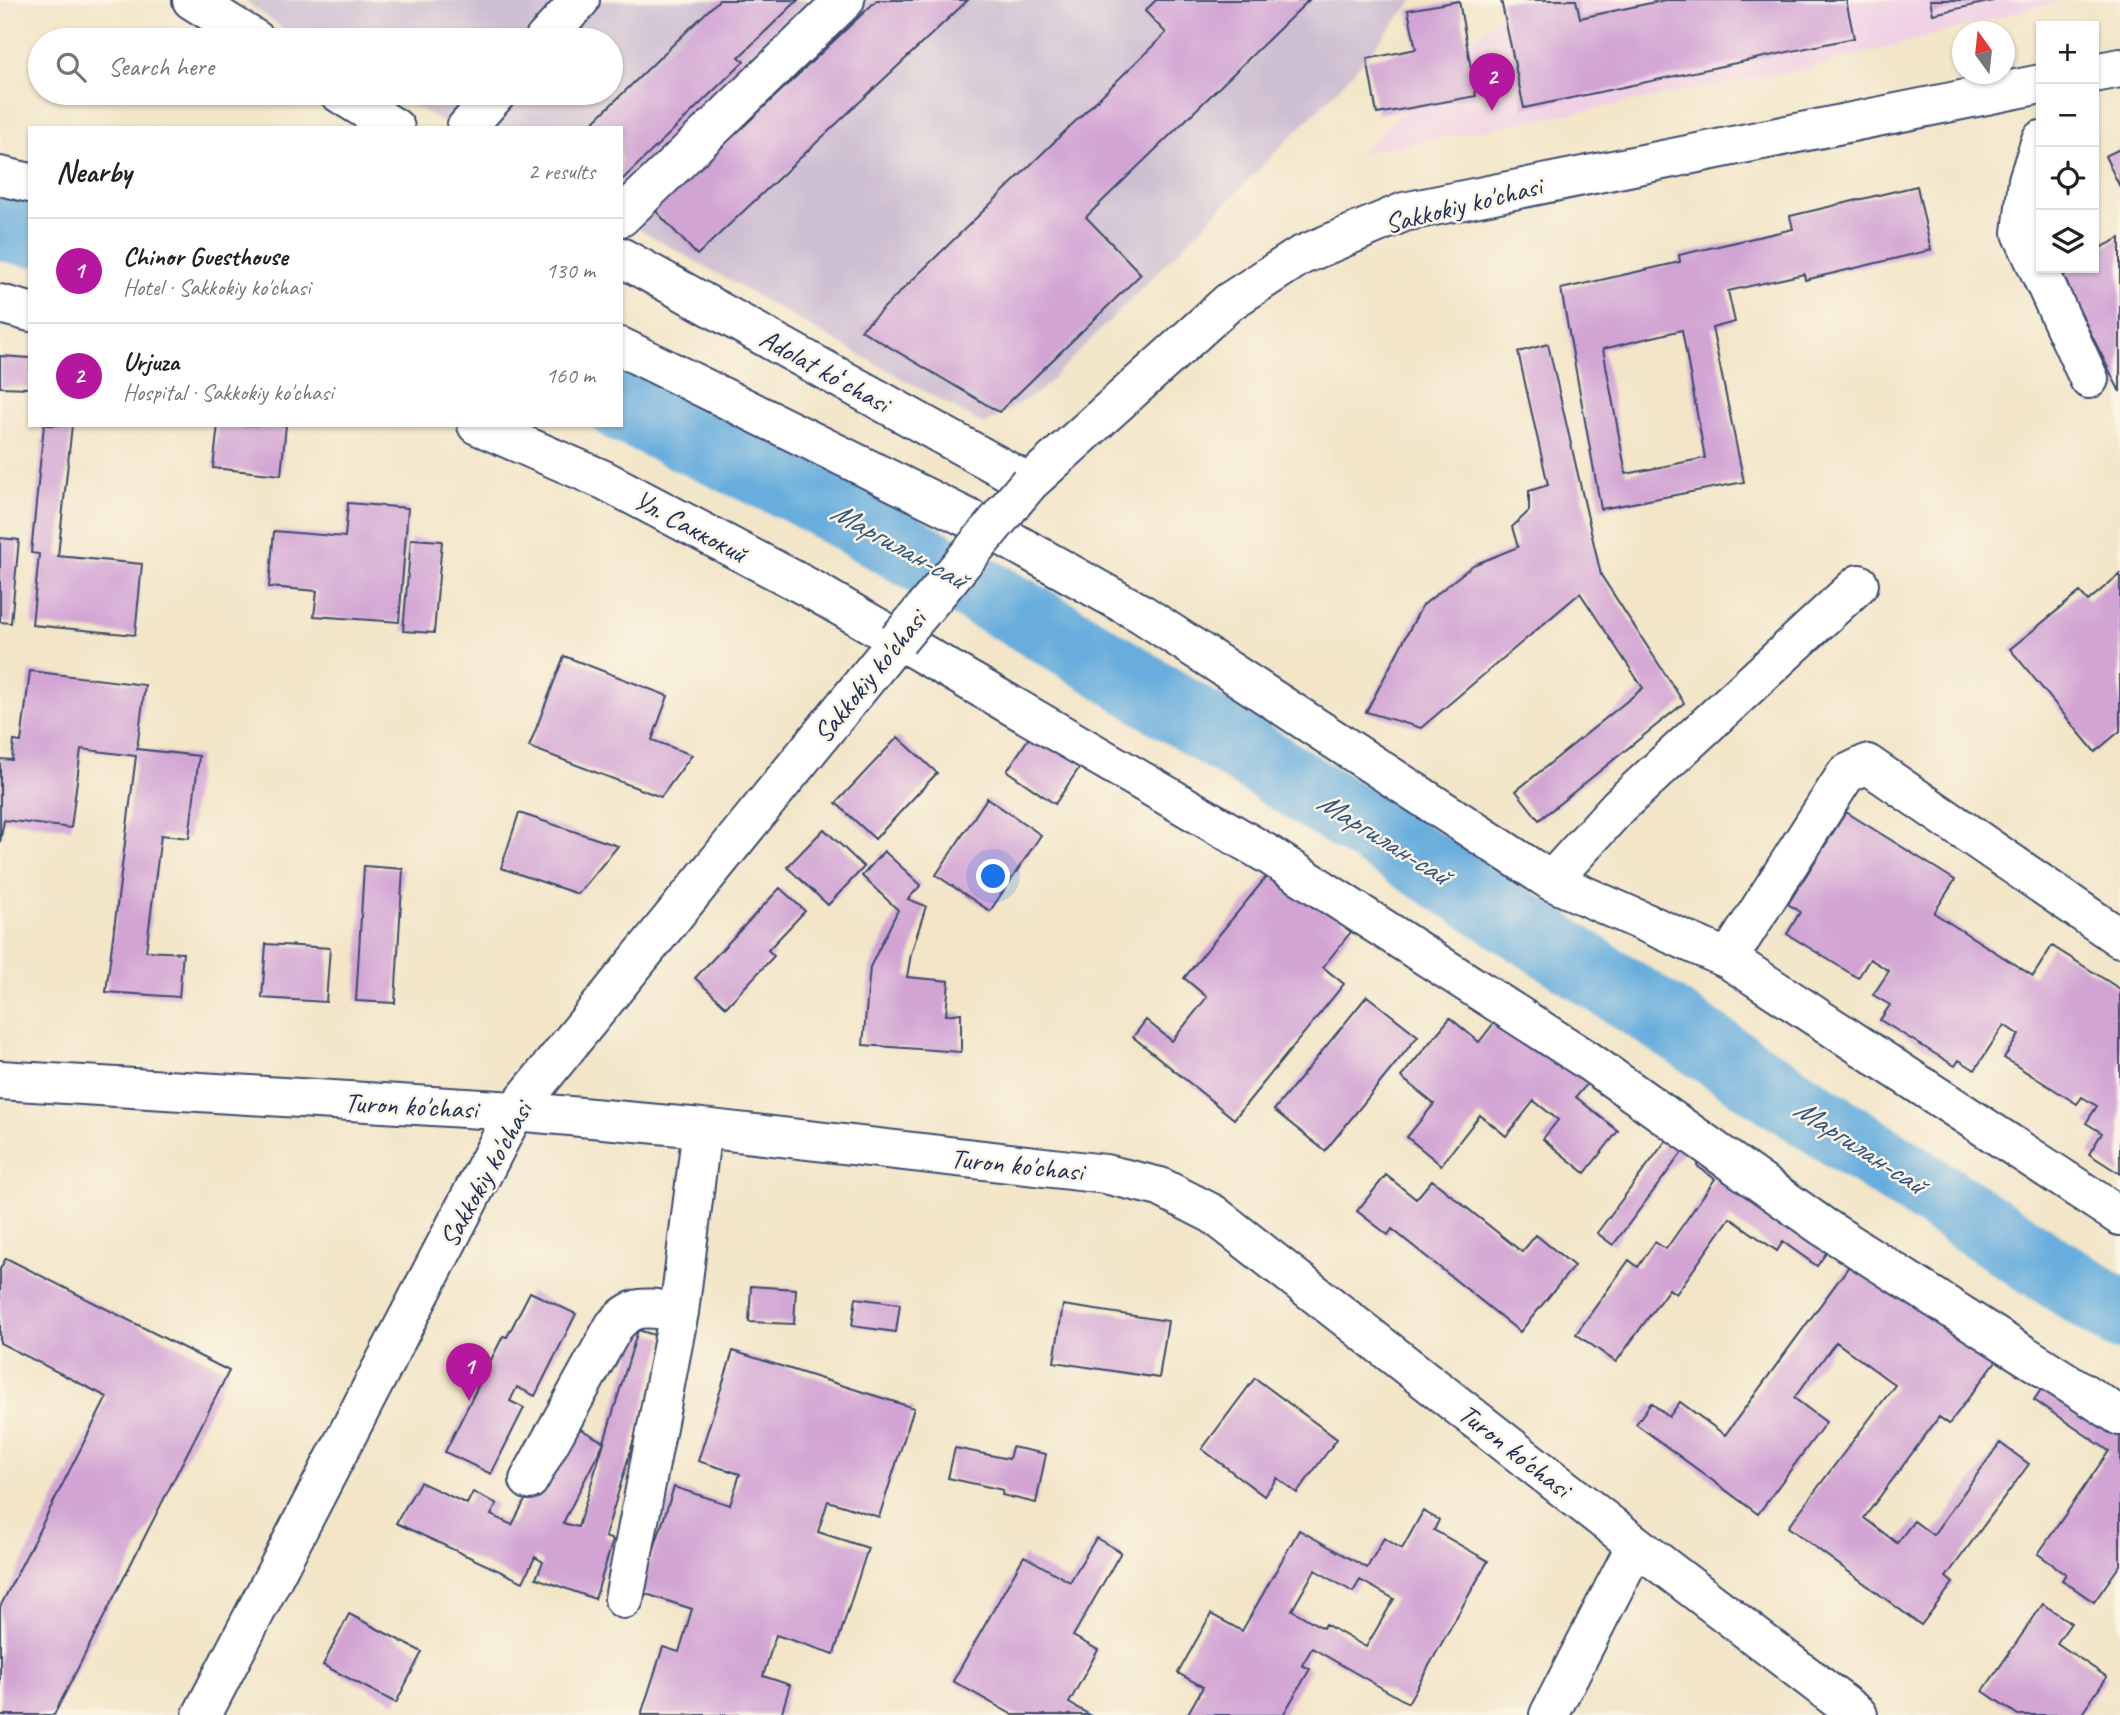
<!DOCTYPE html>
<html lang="en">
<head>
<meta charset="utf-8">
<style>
	body { margin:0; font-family:Caveat,sans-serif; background:#f2f2f2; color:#222 }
	.controls { position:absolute; right:21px; top:21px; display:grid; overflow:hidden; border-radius:0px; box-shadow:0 2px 5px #0004 }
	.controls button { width:63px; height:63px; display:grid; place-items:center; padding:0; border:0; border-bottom:2px solid #e0e0e0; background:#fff; color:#222; font:35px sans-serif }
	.compass { position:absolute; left:1952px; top:21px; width:63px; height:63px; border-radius:50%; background:#fff; box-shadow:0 2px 5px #0004; rotate:345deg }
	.you { position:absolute; left:994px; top:877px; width:24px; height:24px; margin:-18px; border:5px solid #fff; border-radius:50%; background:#1a73e8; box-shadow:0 0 0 10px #1a73e833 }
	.badge { display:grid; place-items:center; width:46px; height:46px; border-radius:50%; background:#b5179e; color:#fff; font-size:23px; font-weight:700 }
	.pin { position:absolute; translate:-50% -58px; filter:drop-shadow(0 2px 4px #0008) }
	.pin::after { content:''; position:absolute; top:37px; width:24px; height:21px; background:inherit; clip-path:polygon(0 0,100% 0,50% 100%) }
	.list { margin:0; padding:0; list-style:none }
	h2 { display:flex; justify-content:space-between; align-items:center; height:91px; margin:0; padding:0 28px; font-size:30px }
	h2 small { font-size:23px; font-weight:400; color:#767676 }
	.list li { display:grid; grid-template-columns:46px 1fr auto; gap:21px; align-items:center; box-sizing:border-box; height:105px; padding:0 28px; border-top:2px solid #e0e0e0 }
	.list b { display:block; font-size:26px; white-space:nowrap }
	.list p { margin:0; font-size:23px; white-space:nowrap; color:#767676 }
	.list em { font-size:23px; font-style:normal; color:#767676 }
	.icon { flex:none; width:38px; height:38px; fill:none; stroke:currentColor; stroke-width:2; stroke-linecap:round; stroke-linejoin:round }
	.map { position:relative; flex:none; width:2120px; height:1715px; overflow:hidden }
	.search { position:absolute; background:#fff; box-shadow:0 2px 5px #0004; left:28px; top:28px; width:595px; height:77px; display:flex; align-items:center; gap:18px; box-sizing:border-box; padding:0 24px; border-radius:38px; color:#767676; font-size:26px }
	.panel { position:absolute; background:#fff; box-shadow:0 2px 5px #0004; left:28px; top:126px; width:595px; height:301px; border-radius:0px }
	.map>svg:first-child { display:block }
	.built { fill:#f0d0e5 }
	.industrial { fill:#cebed2 }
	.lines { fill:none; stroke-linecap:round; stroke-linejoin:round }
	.river { stroke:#67addd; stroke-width:70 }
	.building { fill:#d2a4d4; fill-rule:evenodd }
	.minor-casing { stroke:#3b4a6e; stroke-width:42 }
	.minor { stroke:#fff; stroke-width:38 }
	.minor-bridge-casing { stroke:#3b4a6e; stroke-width:42; stroke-linecap:butt }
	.minor-bridge { stroke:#fff; stroke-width:38 }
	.labels { text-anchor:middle; stroke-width:5; stroke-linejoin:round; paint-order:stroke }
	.street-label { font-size:28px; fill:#1b2f5e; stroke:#fcf5e5 }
	.water-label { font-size:30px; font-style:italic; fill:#325584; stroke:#fcf5e5 }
</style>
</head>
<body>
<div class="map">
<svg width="2120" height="1715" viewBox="0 0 2120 1715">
	<rect width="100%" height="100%" fill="#fcf5e5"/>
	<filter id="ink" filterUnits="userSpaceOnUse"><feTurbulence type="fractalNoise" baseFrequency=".0143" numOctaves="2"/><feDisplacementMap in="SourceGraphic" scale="14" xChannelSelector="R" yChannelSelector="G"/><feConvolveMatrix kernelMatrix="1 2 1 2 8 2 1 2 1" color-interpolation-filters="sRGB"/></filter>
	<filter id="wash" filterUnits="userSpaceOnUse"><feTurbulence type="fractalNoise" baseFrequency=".00686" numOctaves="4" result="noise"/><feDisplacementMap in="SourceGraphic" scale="28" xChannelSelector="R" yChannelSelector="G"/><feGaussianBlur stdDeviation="1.57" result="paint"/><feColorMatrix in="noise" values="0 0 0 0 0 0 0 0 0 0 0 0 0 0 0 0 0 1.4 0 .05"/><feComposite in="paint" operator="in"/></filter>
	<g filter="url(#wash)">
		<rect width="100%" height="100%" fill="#f2e5c8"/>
		<path class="built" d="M 1515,0 L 2063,0 L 1806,69 L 1360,153 Z"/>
		<path class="industrial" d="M 244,0 L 1414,0 L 1340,87 L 1041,390 L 984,425 L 621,219 L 621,128 L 455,128 L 390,93 L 611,93 L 611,40 L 299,40 Z"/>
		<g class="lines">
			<path class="river" d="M 0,225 L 30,232
				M 621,407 L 802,491 L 1067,640 L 1488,904 L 2120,1315"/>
		</g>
		<g id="blocks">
			<path class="building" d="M 719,0 L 798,0 L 739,57 L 744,61 L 621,181 L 621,128 L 587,128 Z
				M 877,0 L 968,0 L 697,255 L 655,210 Z
				M 1156,0 L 1309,0 L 1086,217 L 1141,274 L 999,412 L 861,330 L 1166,33 L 1145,11 Z
				M 1501,0 L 1576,0 L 1580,18 L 1665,0 L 1846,0 L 1854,38 L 1524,108 Z
				M 1930,0 L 1993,0 L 1993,1 L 1933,14 Z
				M 1459,1 L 1476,96 L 1377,114 L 1367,59 L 1416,49 L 1408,10 Z
				M 2120,149 L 2120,187 L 2105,156 Z
				M 1917,186 L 1931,250 L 1805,280 L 1804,274 L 1728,291 L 1735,322 L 1712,328 L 1744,482 L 1601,509 L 1561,289 L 1680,262 L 1679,255 L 1793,229 L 1790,216 ZM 1682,330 L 1705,458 L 1626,474 L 1603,349 Z
				M 2120,238 L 2120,392 L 2062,276 L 2079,268 L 2094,268 L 2094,251 Z
				M 1548,344 L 1601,575 L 1684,703 L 1539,820 L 1516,791 L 1643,688 L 1580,593 L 1421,728 L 1366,712 L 1422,606 L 1473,565 L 1518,547 L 1512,527 L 1529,511 L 1529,491 L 1548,485 L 1518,352 Z
				M 0,356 L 30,358 L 30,388 L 0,387 Z
				M 44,425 L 72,425 L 58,556 L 142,564 L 135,635 L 32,625 L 39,554 L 31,553 Z
				M 218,425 L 286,425 L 281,475 L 213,468 Z
				M 348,503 L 408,508 L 399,622 L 314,616 L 317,591 L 269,587 L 274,531 L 345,537 Z
				M 0,538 L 19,540 L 11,623 L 0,622 Z
				M 411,539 L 442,541 L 434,633 L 403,631 Z
				M 2120,574 L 2120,731 L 2095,752 L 2010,649 L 2080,592 L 2088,601 Z
				M 564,656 L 668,696 L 652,740 L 692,755 L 661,797 L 529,747 Z
				M 30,671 L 145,685 L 137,749 L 199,756 L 189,838 L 161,835 L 146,951 L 183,953 L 179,997 L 106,992 L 136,756 L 81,749 L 71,828 L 4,820 L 0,842 L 0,759 L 12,760 L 14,741 L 21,742 Z
				M 1034,730 L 1083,762 L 1055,804 L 1007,771 Z
				M 898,737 L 937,773 L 875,839 L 836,803 Z
				M 987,798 L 1041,835 L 990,911 L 936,875 Z
				M 1846,812 L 1955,880 L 1934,913 L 2033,976 L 2052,946 L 2120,989 L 2120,1174 L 2089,1154 L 2102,1133 L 2086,1123 L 2097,1106 L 2082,1097 L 2077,1104 L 2004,1058 L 2019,1035 L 2004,1025 L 1975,1070 L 1959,1060 L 1955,1066 L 1880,1020 L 1890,1005 L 1873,995 L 1889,971 L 1870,959 L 1858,978 L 1787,934 L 1800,912 L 1788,904 Z
				M 519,813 L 618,846 L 578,894 L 501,868 Z
				M 824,829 L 864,867 L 828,905 L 787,867 Z
				M 884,851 L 921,885 L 908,899 L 926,906 L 911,954 L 907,977 L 949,981 L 946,1015 L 961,1013 L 961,1052 L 863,1045 L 870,967 L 898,910 L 862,876 Z
				M 1276,865 L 1354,928 L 1323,967 L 1344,984 L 1234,1119 L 1133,1037 L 1146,1020 L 1172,1041 L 1207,997 L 1184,978 Z
				M 364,866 L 403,869 L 395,1003 L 356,1001 Z
				M 780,888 L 805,911 L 768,950 L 774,956 L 726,1007 L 695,978 Z
				M 266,944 L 330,948 L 326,1002 L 262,998 Z
				M 1367,996 L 1418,1036 L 1325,1151 L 1274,1110 Z
				M 1501,1014 L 1588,1083 L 1576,1097 L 1618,1131 L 1585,1173 L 1543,1139 L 1558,1120 L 1534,1101 L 1506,1136 L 1480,1115 L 1441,1165 L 1407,1137 L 1434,1104 L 1401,1077 L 1450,1018 L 1479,1042 Z
				M 1674,1130 L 1690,1142 L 1613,1245 L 1597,1233 Z
				M 1709,1150 L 1836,1239 L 1817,1266 L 1783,1242 L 1777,1251 L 1730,1218 L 1676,1294 L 1669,1289 L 1616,1362 L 1576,1334 L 1629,1260 L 1638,1267 L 1655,1242 L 1666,1249 L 1715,1179 L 1697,1166 Z
				M 1386,1175 L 1416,1199 L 1432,1180 L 1522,1252 L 1536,1235 L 1574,1266 L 1520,1332 L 1392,1229 L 1388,1235 L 1357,1211 Z
				M 1858,1254 L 1999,1357 L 1949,1424 L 1939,1417 L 1864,1518 L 1897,1543 L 1914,1521 L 1933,1535 L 2000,1443 L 2029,1464 L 1946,1577 L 1953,1583 L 1921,1625 L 1788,1527 L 1895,1385 L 1836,1342 L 1794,1398 L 1826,1422 L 1758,1514 L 1636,1424 L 1651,1403 L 1669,1417 L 1680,1402 L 1725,1435 Z
				M 6,1258 L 229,1371 L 54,1715 L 0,1715 L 0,1607 L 107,1397 L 0,1343 L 0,1269 Z
				M 751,1286 L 796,1289 L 794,1324 L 749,1322 Z
				M 530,1292 L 576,1314 L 535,1396 L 517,1387 L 510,1401 L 524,1408 L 491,1474 L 445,1452 L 503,1336 L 507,1337 Z
				M 856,1298 L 900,1304 L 896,1332 L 852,1326 Z
				M 1063,1305 L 1168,1321 L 1159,1378 L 1054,1362 Z
				M 638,1330 L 664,1338 L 605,1537 L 613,1540 L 595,1599 L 536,1578 L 543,1562 L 535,1557 L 523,1582 L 396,1523 L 420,1482 L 467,1504 L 473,1492 L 497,1504 L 491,1515 L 512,1525 L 534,1483 L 575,1426 L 604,1442 L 563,1523 L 578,1527 L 604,1442 Z
				M 733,1351 L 914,1408 L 879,1517 L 828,1501 L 818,1532 L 868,1548 L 834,1654 L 776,1635 L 763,1676 L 790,1685 L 781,1715 L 641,1715 L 663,1647 L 679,1652 L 692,1609 L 640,1592 L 674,1487 L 730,1505 L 740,1474 L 698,1461 Z
				M 2050,1376 L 2120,1423 L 2120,1565 L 2094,1602 L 2062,1580 L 2066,1574 L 2038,1554 L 2109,1451 L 2034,1400 Z
				M 1255,1378 L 1337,1439 L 1297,1493 L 1277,1478 L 1264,1496 L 1202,1449 Z
				M 1012,1447 L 1046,1454 L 1036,1503 L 1002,1495 L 1003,1490 L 948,1478 L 955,1448 L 1009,1459 Z
				M 1423,1511 L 1439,1520 L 1434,1530 L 1488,1561 L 1408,1703 L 1312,1648 L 1302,1665 L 1310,1669 L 1283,1715 L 1187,1715 L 1203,1687 L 1178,1673 L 1211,1614 L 1242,1631 L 1299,1530 L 1367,1568 L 1384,1538 L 1402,1549 ZM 1315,1570 L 1353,1592 L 1360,1580 L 1394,1599 L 1366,1647 L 1325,1624 L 1323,1628 L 1292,1610 Z
				M 1096,1538 L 1121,1552 L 1073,1636 L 1098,1650 L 1069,1703 L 1090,1715 L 1013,1715 L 953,1681 L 1024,1556 L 1070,1582 Z
				M 2043,1604 L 2071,1623 L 2057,1643 L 2107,1677 L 2081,1715 L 2018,1715 L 1983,1691 Z
				M 349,1614 L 422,1652 L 396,1703 L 323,1665 Z"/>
		</g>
	</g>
	<g filter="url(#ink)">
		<use href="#blocks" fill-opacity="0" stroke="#3b4a6e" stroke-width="2"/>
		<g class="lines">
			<defs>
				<path id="minor" d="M 192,0 L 256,40
					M 544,40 L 580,0
					M 2094,73 L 2120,68
					M 339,93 L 395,128
					M 466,128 L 497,93
					M 2041,140 L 2028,180 L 2022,233 L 2089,379
					M 0,176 L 30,183
					M 621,217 L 845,0
					M 621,257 L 1029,483 L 1229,302 L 1300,256 L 1404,212 L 2041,84
					M 0,304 L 30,312
					M 621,347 L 990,529 L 1142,614 L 1551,881 L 1728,959 L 2120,1216
					M 477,425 L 604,480 L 811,589 L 1269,855 L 1587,1060 L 1822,1226 L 2120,1416
					M 1551,881 L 1618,807 L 1859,584
					M 1728,959 L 1846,774 L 1867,764 L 2120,938
					M 0,1080 L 515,1111 L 702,1128 L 1105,1174 L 1160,1187 L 1213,1214 L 1636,1545 L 1858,1715
					M 529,1480 L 614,1326 C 636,1301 649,1309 679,1312
					M 624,1599 L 679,1312 L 702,1128
					M 202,1715 L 515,1111 L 898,640
					M 1549,1715 L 1636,1545"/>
			</defs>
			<use href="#minor" class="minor-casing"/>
			<use href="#minor" class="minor"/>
			<defs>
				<path id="minor-bridge" d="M 898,640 L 1029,483"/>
			</defs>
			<use href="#minor-bridge" class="minor-bridge-casing"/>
			<use href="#minor-bridge" class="minor-bridge"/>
		</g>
	</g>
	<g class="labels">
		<g class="street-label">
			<text transform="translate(1463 204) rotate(-14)" y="10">Sakkokiy ko'chasi</text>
			<text transform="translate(825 370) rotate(29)" y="10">Adolat koʻchasi</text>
			<text transform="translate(691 526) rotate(28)" y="10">Ул. Саккокий</text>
			<text transform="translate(869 676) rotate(-51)" y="10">Sakkokiy ko'chasi</text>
			<text transform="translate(411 1105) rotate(3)" y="10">Turon ko'chasi</text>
			<text transform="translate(1017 1164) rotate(6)" y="10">Turon ko'chasi</text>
			<text transform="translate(485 1174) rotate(-61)" y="10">Sakkokiy ko'chasi</text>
			<text transform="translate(1515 1450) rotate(38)" y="10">Turon ko'chasi</text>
		</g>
		<g class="water-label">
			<text transform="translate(899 545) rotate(29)" y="10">Маргилан-сай</text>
			<text transform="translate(1384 838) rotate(32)" y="10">Маргилан-сай</text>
			<text transform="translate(1860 1146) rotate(33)" y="10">Маргилан-сай</text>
		</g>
	</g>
</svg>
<div class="controls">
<button>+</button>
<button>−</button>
<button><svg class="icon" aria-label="locate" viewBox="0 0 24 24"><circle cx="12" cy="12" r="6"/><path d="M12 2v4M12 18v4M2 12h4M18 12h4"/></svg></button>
<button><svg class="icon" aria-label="layers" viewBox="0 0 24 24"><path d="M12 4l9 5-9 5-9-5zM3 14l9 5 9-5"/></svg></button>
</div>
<svg class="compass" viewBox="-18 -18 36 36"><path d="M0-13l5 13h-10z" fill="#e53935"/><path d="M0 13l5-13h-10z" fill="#767676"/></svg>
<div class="you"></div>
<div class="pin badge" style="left:469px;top:1401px">1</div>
<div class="pin badge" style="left:1492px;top:111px">2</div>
<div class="search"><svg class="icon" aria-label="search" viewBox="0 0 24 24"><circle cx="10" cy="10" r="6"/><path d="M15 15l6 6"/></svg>Search here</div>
<section class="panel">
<h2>Nearby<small>2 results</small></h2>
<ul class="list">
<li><span class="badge">1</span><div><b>Chinor Guesthouse</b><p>Hotel · Sakkokiy ko'chasi</p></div><em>130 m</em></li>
<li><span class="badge">2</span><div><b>Urjuza</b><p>Hospital · Sakkokiy ko'chasi</p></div><em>160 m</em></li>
</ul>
</section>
</div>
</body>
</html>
